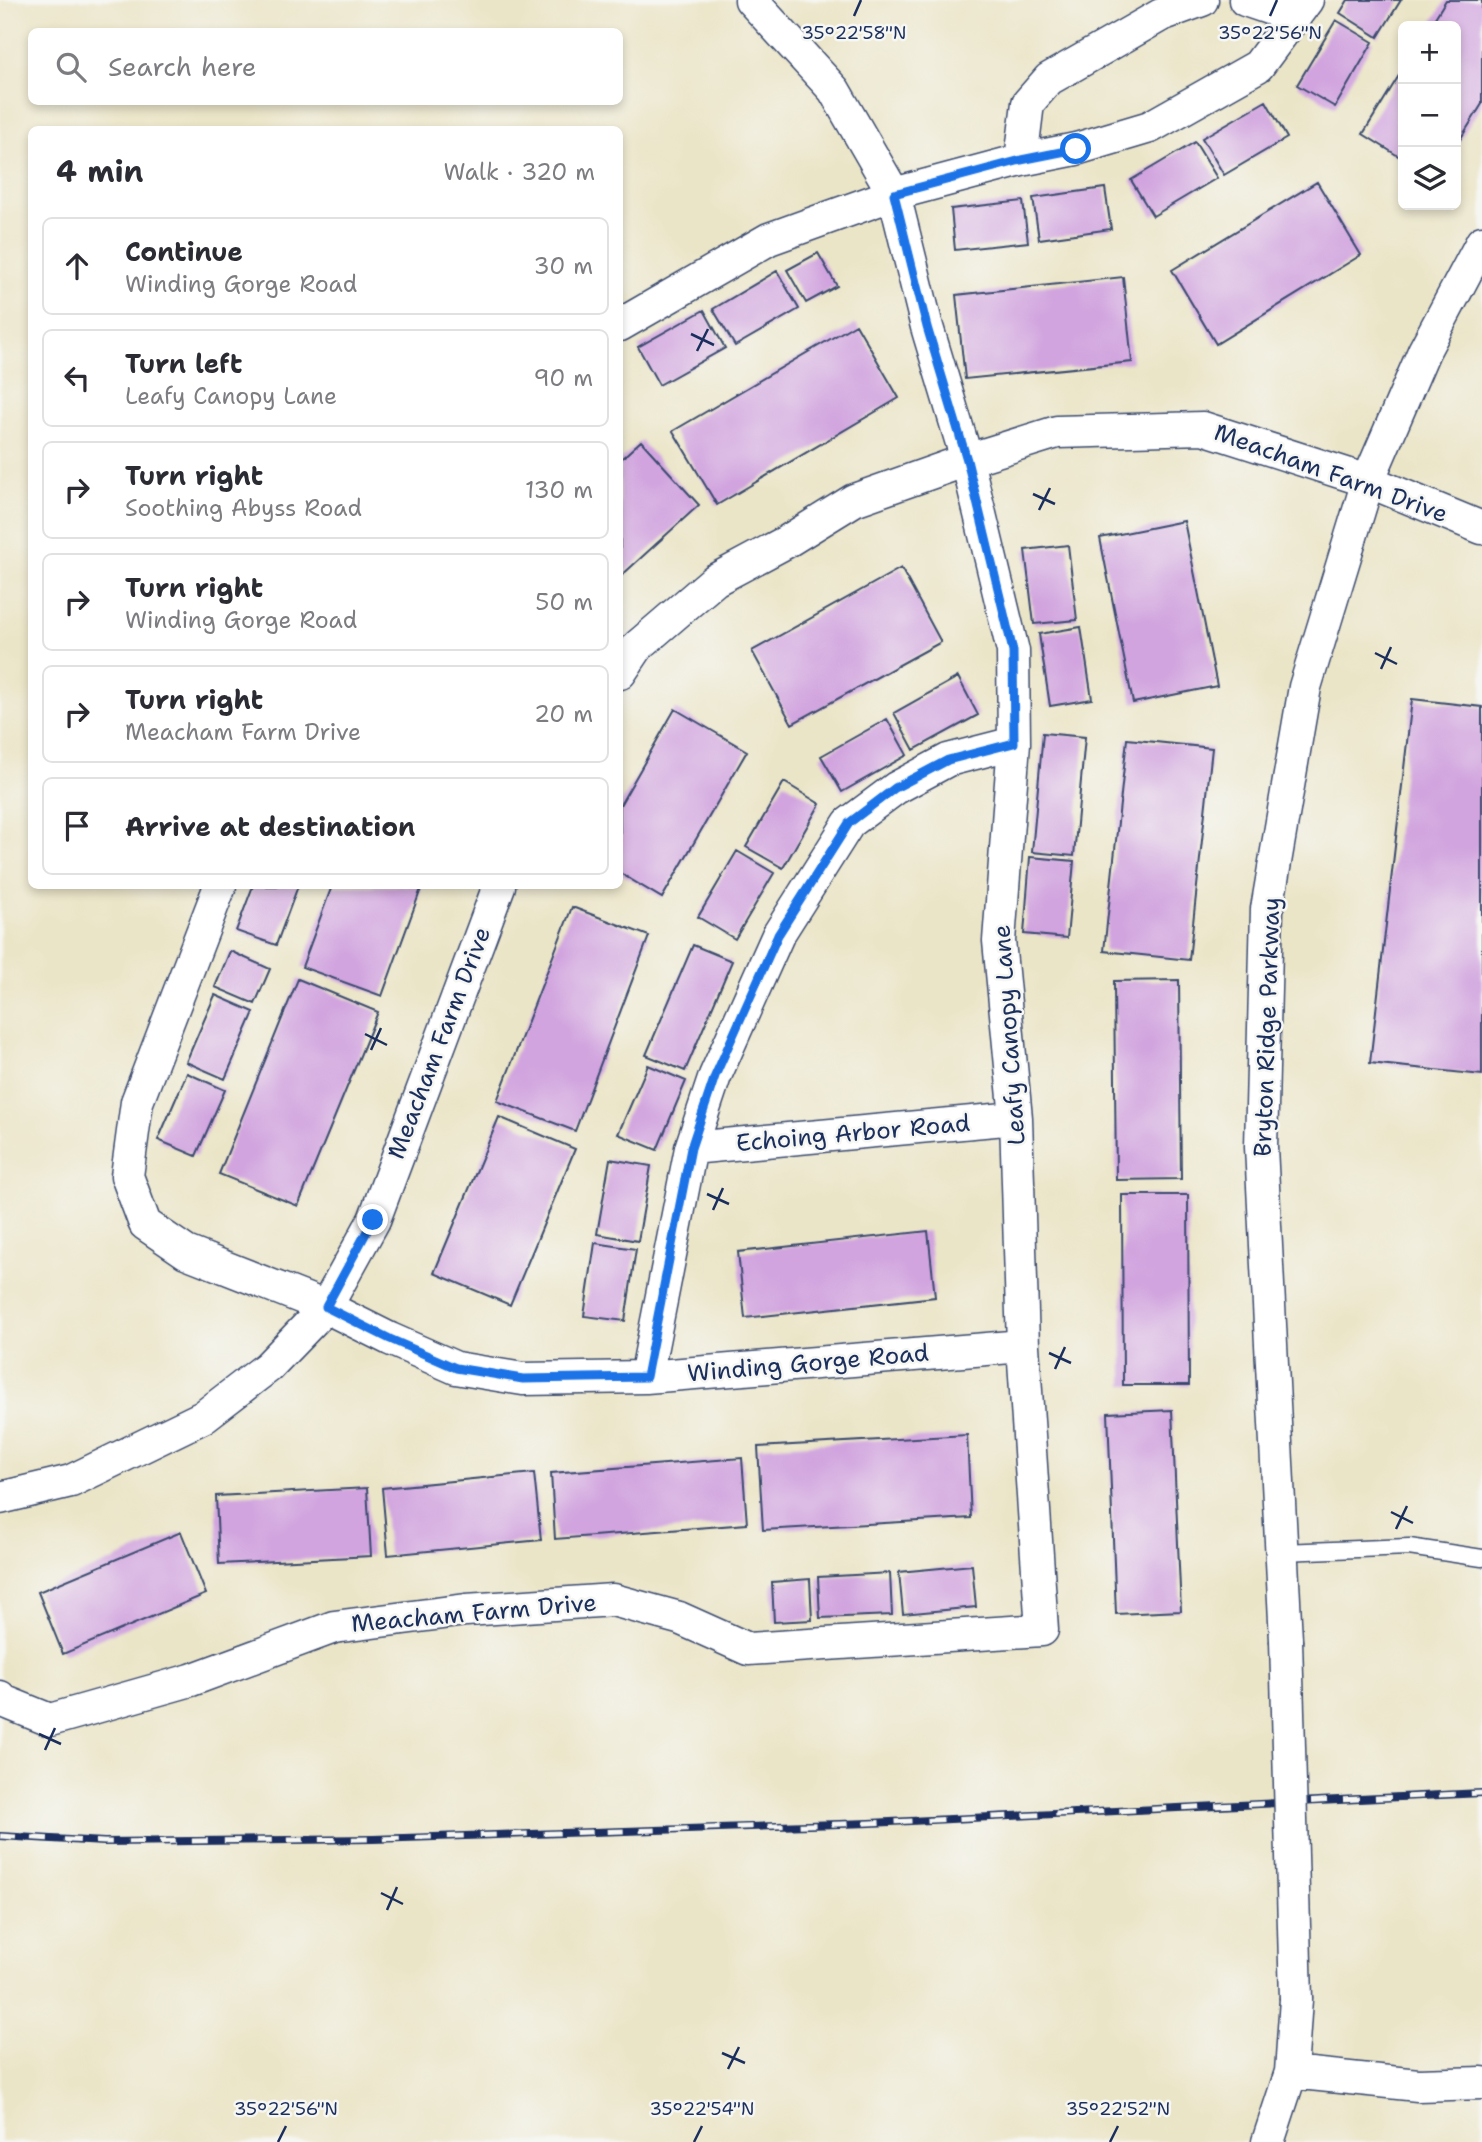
<!DOCTYPE html>
<html lang="en">
<head>
<meta charset="utf-8">
<style>
	body { margin:0; font-family:"Shantell Sans",sans-serif; background:#f7f7f7; color:#2b2b33 }
	.controls { position:absolute; right:21px; top:21px; display:grid; overflow:hidden; border-radius:10px; box-shadow:0 4px 10px #0003 }
	.controls button { width:63px; height:63px; display:grid; place-items:center; padding:0; border:0; border-bottom:2px solid #e1e1e2; background:#fff; color:#2b2b33; font:35px sans-serif }
	.stop { position:absolute; width:21px; height:21px; margin:-16px; border:5px solid #1a73e8; border-radius:50%; background:#fff }
	.stop.end { background:#1a73e8; border-color:#fff; box-shadow:0 2px 7px #0008 }
	.list { margin:0; padding:0; list-style:none }
	h2 { display:flex; justify-content:space-between; align-items:center; height:91px; margin:0; padding:0 28px; font-size:30px }
	h2 small { font-size:23px; font-weight:400; color:#7c7c81 }
	.list li { display:grid; grid-template-columns:46px 1fr auto; gap:21px; align-items:center; box-sizing:border-box; height:98px; margin:0 14px 14px; padding:0 14px; border:2px solid #e1e1e2; border-radius:10px }
	.list b { display:block; font-size:26px; white-space:nowrap }
	.list p { margin:0; font-size:23px; white-space:nowrap; color:#7c7c81 }
	.list em { font-size:23px; font-style:normal; color:#7c7c81 }
	.icon { flex:none; width:38px; height:38px; fill:none; stroke:currentColor; stroke-width:2; stroke-linecap:round; stroke-linejoin:round }
	.map { position:relative; flex:none; width:1482px; height:2142px; overflow:hidden }
	.search { position:absolute; background:#fff; box-shadow:0 4px 10px #0003; left:28px; top:28px; width:595px; height:77px; display:flex; align-items:center; gap:18px; box-sizing:border-box; padding:0 24px; border-radius:10px; color:#7c7c81; font-size:26px }
	.panel { position:absolute; background:#fff; box-shadow:0 4px 10px #0003; left:28px; top:126px; width:595px; height:763px; border-radius:10px }
	.map>svg:first-child { display:block }
	.building { fill:#d1a4df }
	.lines { fill:none; stroke-linecap:round; stroke-linejoin:round }
	.lane-casing { stroke:#3a4a6e; stroke-width:19 }
	.street-casing { stroke:#3a4a6e; stroke-width:35 }
	.lane { stroke:#fff; stroke-width:16 }
	.street { stroke:#fff; stroke-width:32 }
	.rail-casing { stroke:#1b2f5e; stroke-width:8 }
	.rail { stroke:#f6f6f2; stroke-width:5; stroke-dasharray:16; stroke-linecap:butt }
	.street-bridge-casing { stroke:#3a4a6e; stroke-width:35; stroke-linecap:butt }
	.street-bridge { stroke:#fff; stroke-width:32 }
	.route { stroke:#1a73e8; stroke-width:9 }
	.ticks { fill:none; stroke:#1b2f5e; stroke-width:2.5 }
	.labels { text-anchor:middle; stroke-width:5; stroke-linejoin:round; paint-order:stroke }
	.street-label { font-size:24px; fill:#1b2f5e; stroke:#f6f6f2 }
	.ticks-label { font-size:18px; text-anchor:middle; fill:#1b2f5e; stroke:#f6f6f2; stroke-width:5; stroke-linejoin:round; paint-order:stroke }
</style>
</head>
<body>
<div class="map">
<svg width="1482" height="2142" viewBox="0 0 1482 2142">
	<rect width="100%" height="100%" fill="#f6f6f2"/>
	<filter id="ink" filterUnits="userSpaceOnUse"><feTurbulence type="fractalNoise" baseFrequency=".0143" numOctaves="2"/><feDisplacementMap in="SourceGraphic" scale="14" xChannelSelector="R" yChannelSelector="G"/><feConvolveMatrix kernelMatrix="1 2 1 2 8 2 1 2 1" color-interpolation-filters="sRGB"/></filter>
	<filter id="wash" filterUnits="userSpaceOnUse"><feTurbulence type="fractalNoise" baseFrequency=".00686" numOctaves="4" result="noise"/><feDisplacementMap in="SourceGraphic" scale="28" xChannelSelector="R" yChannelSelector="G"/><feGaussianBlur stdDeviation="1.57" result="paint"/><feColorMatrix in="noise" values="0 0 0 0 0 0 0 0 0 0 0 0 0 0 0 0 0 1.4 0 .05"/><feComposite in="paint" operator="in"/></filter>
	<g filter="url(#wash)">
		<rect width="100%" height="100%" fill="#ebe5c8"/>
		<g id="blocks">
			<path class="building" d="M 1348,0 L 1401,0 L 1378,37 L 1340,13 Z
				M 1446,0 L 1482,0 L 1482,104 L 1456,146 L 1456,26 L 1430,26 Z
				M 1336,20 L 1373,42 L 1335,107 L 1297,85 Z
				M 1403,69 L 1403,159 L 1363,134 Z
				M 1266,101 L 1287,138 L 1224,175 L 1202,138 Z
				M 1195,142 L 1217,178 L 1153,216 L 1131,180 Z
				M 1317,182 L 1361,255 L 1216,344 L 1172,270 Z
				M 1105,188 L 1111,229 L 1039,239 L 1033,198 Z
				M 1023,201 L 1028,242 L 955,250 L 951,209 Z
				M 818,253 L 837,286 L 806,303 L 787,270 Z
				M 777,271 L 799,309 L 735,346 L 713,309 Z
				M 1123,277 L 1132,362 L 965,379 L 956,295 Z
				M 704,310 L 725,348 L 659,385 L 638,347 Z
				M 856,324 L 899,398 L 717,505 L 673,431 Z
				M 641,441 L 699,505 L 620,577 L 620,460 Z
				M 1184,521 L 1217,686 L 1133,703 L 1100,538 Z
				M 1068,545 L 1077,620 L 1034,624 L 1025,550 Z
				M 901,568 L 941,642 L 792,724 L 752,651 Z
				M 1081,627 L 1092,699 L 1050,706 L 1039,634 Z
				M 958,677 L 978,715 L 914,750 L 894,713 Z
				M 1412,699 L 1482,707 L 1482,1075 L 1370,1063 Z
				M 675,709 L 747,751 L 662,898 L 620,873 L 620,805 Z
				M 887,719 L 907,755 L 842,792 L 821,756 Z
				M 1043,733 L 1085,737 L 1074,856 L 1032,852 Z
				M 1127,739 L 1212,748 L 1189,960 L 1104,951 Z
				M 784,782 L 820,804 L 783,868 L 746,847 Z
				M 737,851 L 774,873 L 735,939 L 698,917 Z
				M 1030,857 L 1074,861 L 1067,938 L 1024,934 Z
				M 253,886 L 298,886 L 276,945 L 236,931 Z
				M 332,886 L 422,886 L 382,996 L 302,967 Z
				M 572,907 L 649,936 L 575,1131 L 497,1101 Z
				M 693,945 L 732,961 L 685,1071 L 646,1055 Z
				M 230,951 L 270,969 L 255,1004 L 215,987 Z
				M 298,979 L 378,1012 L 298,1206 L 219,1174 Z
				M 1179,980 L 1181,1179 L 1116,1180 L 1114,981 Z
				M 215,995 L 254,1012 L 225,1079 L 186,1062 Z
				M 648,1065 L 686,1081 L 657,1150 L 618,1134 Z
				M 187,1073 L 225,1090 L 196,1156 L 158,1140 Z
				M 499,1117 L 575,1149 L 510,1305 L 434,1273 Z
				M 610,1159 L 651,1166 L 638,1241 L 597,1234 Z
				M 1122,1195 L 1188,1195 L 1189,1385 L 1123,1385 Z
				M 928,1231 L 935,1297 L 745,1318 L 738,1252 Z
				M 595,1243 L 636,1249 L 625,1321 L 584,1316 Z
				M 1172,1410 L 1181,1611 L 1116,1614 L 1108,1413 Z
				M 967,1435 L 971,1518 L 763,1530 L 758,1447 Z
				M 742,1458 L 747,1524 L 555,1539 L 551,1473 Z
				M 534,1473 L 541,1540 L 388,1555 L 382,1488 Z
				M 367,1488 L 371,1556 L 219,1564 L 216,1496 Z
				M 181,1532 L 206,1594 L 63,1654 L 38,1592 Z
				M 972,1565 L 976,1607 L 903,1614 L 899,1572 Z
				M 890,1573 L 892,1615 L 820,1618 L 818,1577 Z
				M 810,1579 L 812,1620 L 774,1622 L 772,1582 Z"/>
		</g>
	</g>
	<g filter="url(#ink)">
		<use href="#blocks" fill-opacity="0" stroke="#3a4a6e" stroke-width="2"/>
		<g class="lines">
			<defs>
				<path id="lane" d="M 1282,1552 L 1409,1547 L 1482,1558"/>
				<path id="street" d="M 1245,0 L 1295,17
					M 1021,160 L 1028,103 L 1049,79 L 1161,15 L 1202,0
					M 620,325 L 769,239 L 894,194 L 1021,160 L 1076,149 L 1150,127 L 1258,66 L 1307,0
					M 620,673 L 638,646 L 715,580 L 786,542 L 854,500 L 967,460 L 1057,432 L 1203,428 L 1368,481 L 1482,528
					M 220,886 L 137,1102 L 127,1176 L 145,1224 L 186,1252 L 326,1307 L 390,1339 L 456,1368 L 523,1379 L 646,1377 L 1023,1346
					M 691,1148 L 1016,1118
					M 646,1377 L 691,1148 L 715,1076 L 778,935 L 849,823 L 896,788 L 948,760 L 1014,743
					M 0,1498 L 71,1481 L 203,1417 L 268,1367 L 326,1307 L 374,1220 L 499,886
					M 1286,1640 L 1261,1147 L 1267,909 L 1305,687 L 1368,481 L 1424,351 L 1482,242
					M 0,1697 L 3,1701 L 50,1720 L 191,1680 L 334,1627 L 466,1610 L 613,1600 L 679,1618 L 748,1649 L 1042,1630 L 1023,1346 L 1016,1118 L 999,941 L 1014,743 L 1013,651 L 967,460 L 927,327 L 894,194 L 834,90 L 751,0
					M 1291,2072 L 1418,2085 L 1482,2083
					M 1268,2142 L 1291,2072 L 1296,1999"/>
			</defs>
			<use href="#lane" class="lane-casing"/>
			<use href="#street" class="street-casing"/>
			<use href="#lane" class="lane"/>
			<use href="#street" class="street"/>
			<defs>
				<path id="rail" d="M 0,1836 L 104,1842 L 373,1839 L 870,1823 L 1482,1793"/>
			</defs>
			<use href="#rail" class="rail-casing"/>
			<use href="#rail" class="rail"/>
			<defs>
				<path id="street-bridge" d="M 1286,1640 L 1296,1999"/>
			</defs>
			<use href="#street-bridge" class="street-bridge-casing"/>
			<use href="#street-bridge" class="street-bridge"/>
		</g>
	</g>
	<g class="lines" filter="url(#ink)">
		<path class="route" d="M 373,1220 L 326,1307 L 390,1339 L 456,1368 L 523,1379 L 646,1377 L 691,1148 L 715,1076 L 778,935 L 849,823 L 895,788 L 948,760 L 1014,743 L 1013,651 L 967,460 L 927,327 L 894,194 L 1021,160 L 1076,149"/>
	</g>
	<path class="ticks" d="M 854,16 L 861,0M 1270,16 L 1277,0M 691,334 L 714,345M 697,351 L 708,329M 1033,494 L 1055,504M 1039,510 L 1050,488M 1375,653 L 1397,664M 1381,669 L 1391,647M 365,1034 L 387,1045M 371,1050 L 381,1028M 707,1194 L 729,1204M 713,1210 L 723,1188M 1049,1353 L 1071,1363M 1055,1369 L 1065,1347M 1391,1512 L 1413,1523M 1396,1529 L 1407,1506M 39,1734 L 61,1744M 45,1750 L 55,1728M 381,1893 L 403,1904M 387,1910 L 397,1887M 722,2053 L 745,2063M 728,2069 L 739,2047M 278,2142 L 286,2126M 694,2142 L 702,2126M 1110,2142 L 1118,2126"/>
	<g class="labels">
		<g class="street-label">
			<text transform="translate(1331 473) rotate(20)" y="8">Meacham Farm Drive</text>
			<text transform="translate(1267 1027) rotate(-88)" y="8">Bryton Ridge Parkway</text>
			<text transform="translate(1009 1035) rotate(-94)" y="8">Leafy Canopy Lane</text>
			<text transform="translate(439 1043) rotate(-69)" y="8">Meacham Farm Drive</text>
			<text transform="translate(853 1133) rotate(-5)" y="8">Echoing Arbor Road</text>
			<text transform="translate(808 1363) rotate(-5)" y="8">Winding Gorge Road</text>
			<text transform="translate(474 1613) rotate(-5)" y="8">Meacham Farm Drive</text>
		</g>
	</g>
	<g class="ticks-label">
		<text x="854" y="39">35°22'58"N</text>
		<text x="1270" y="39">35°22'56"N</text>
		<text x="286" y="2115">35°22'56"N</text>
		<text x="702" y="2115">35°22'54"N</text>
		<text x="1118" y="2115">35°22'52"N</text>
	</g>
</svg>
<div class="controls">
<button>+</button>
<button>−</button>
<button><svg class="icon" aria-label="layers" viewBox="0 0 24 24"><path d="M12 4l9 5-9 5-9-5zM3 14l9 5 9-5"/></svg></button>
</div>
<div class="stop" style="left:1076px;top:149px"></div>
<div class="stop end" style="left:373px;top:1220px"></div>
<div class="search"><svg class="icon" aria-label="search" viewBox="0 0 24 24"><circle cx="10" cy="10" r="6"/><path d="M15 15l6 6"/></svg>Search here</div>
<section class="panel">
<h2>4 min<small>Walk · 320 m</small></h2>
<ul class="list">
<li><svg class="icon" aria-label="ahead" viewBox="0 0 24 24"><path d="M12 20V5M6 11l6-6 6 6"/></svg><div><b>Continue</b><p>Winding Gorge Road</p></div><em>30 m</em></li>
<li><svg class="icon" aria-label="left" viewBox="0 0 24 24"><path d="M17 20v-9H6M10 6l-5 5 5 5"/></svg><div><b>Turn left</b><p>Leafy Canopy Lane</p></div><em>90 m</em></li>
<li><svg class="icon" aria-label="right" viewBox="0 0 24 24"><path d="M7 20v-9h11M14 6l5 5-5 5"/></svg><div><b>Turn right</b><p>Soothing Abyss Road</p></div><em>130 m</em></li>
<li><svg class="icon" aria-label="right" viewBox="0 0 24 24"><path d="M7 20v-9h11M14 6l5 5-5 5"/></svg><div><b>Turn right</b><p>Winding Gorge Road</p></div><em>50 m</em></li>
<li><svg class="icon" aria-label="right" viewBox="0 0 24 24"><path d="M7 20v-9h11M14 6l5 5-5 5"/></svg><div><b>Turn right</b><p>Meacham Farm Drive</p></div><em>20 m</em></li>
<li><svg class="icon" aria-label="arrive" viewBox="0 0 24 24"><path d="M6 21V4h12l-3 4 3 4H6"/></svg><div><b>Arrive at destination</b></div></li>
</ul>
</section>
</div>
</body>
</html>
